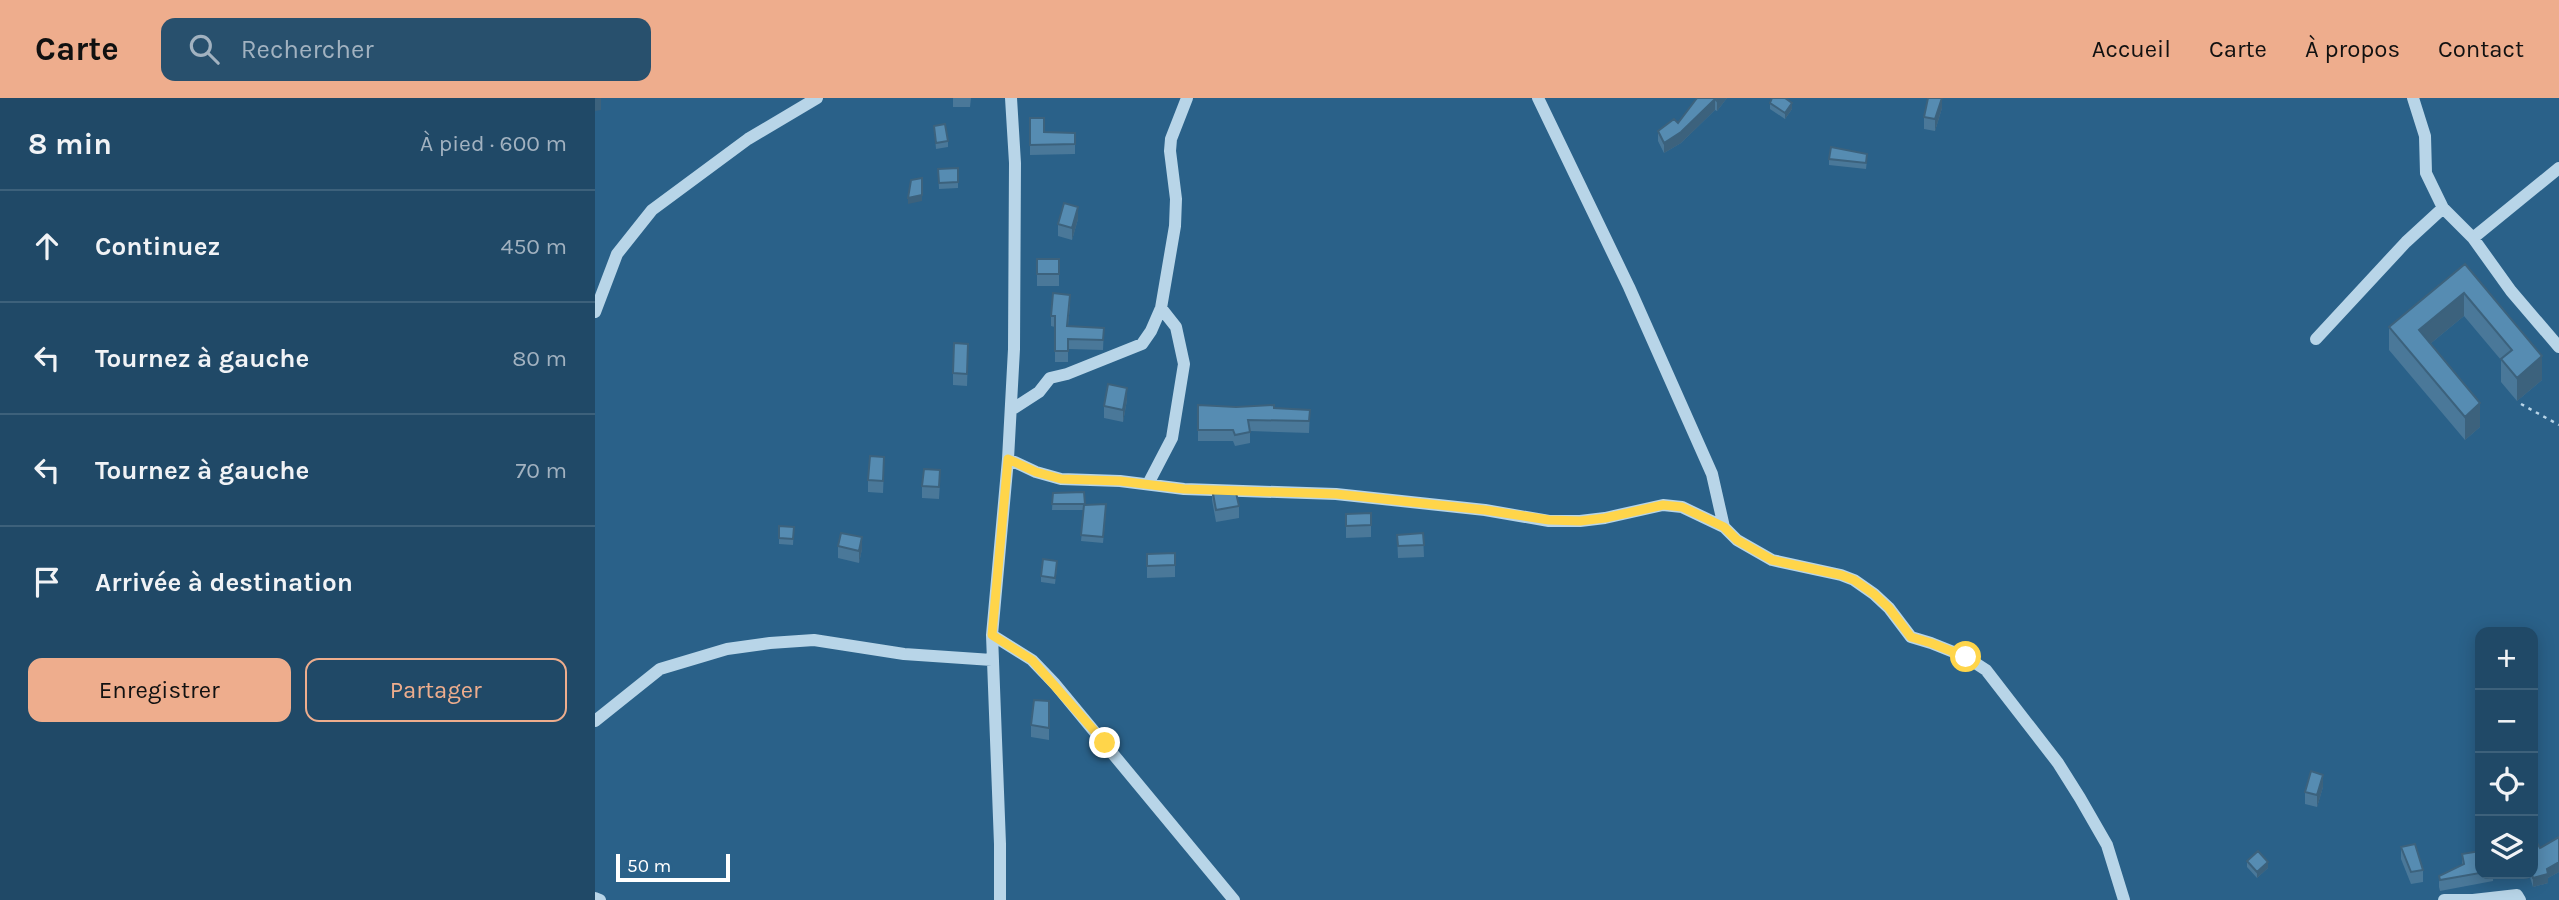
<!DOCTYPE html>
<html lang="fr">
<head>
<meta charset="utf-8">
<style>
	body { margin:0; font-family:Karla,sans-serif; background:#28506d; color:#f1f3f6 }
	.controls { position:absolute; right:21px; bottom:21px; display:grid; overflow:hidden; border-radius:14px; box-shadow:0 4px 18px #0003 }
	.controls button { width:63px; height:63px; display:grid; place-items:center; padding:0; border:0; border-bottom:2px solid #3d617b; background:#204967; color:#f1f3f6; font:35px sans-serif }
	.scale { position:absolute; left:21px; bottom:18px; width:114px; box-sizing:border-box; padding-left:7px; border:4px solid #fff; border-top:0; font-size:19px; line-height:24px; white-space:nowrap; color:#fff; -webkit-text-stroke:5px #2a6189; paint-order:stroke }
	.stop { position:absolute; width:21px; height:21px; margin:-16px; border:5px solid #ffd54a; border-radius:50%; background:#fff }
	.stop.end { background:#ffd54a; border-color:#fff; box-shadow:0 2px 7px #0008 }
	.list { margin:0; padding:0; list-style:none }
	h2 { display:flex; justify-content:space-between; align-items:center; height:91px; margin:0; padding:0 28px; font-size:30px }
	h2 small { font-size:23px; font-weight:400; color:#a2b2c0 }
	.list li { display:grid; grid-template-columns:46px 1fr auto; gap:21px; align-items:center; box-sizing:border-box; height:112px; padding:0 28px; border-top:2px solid #3d617b }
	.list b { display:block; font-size:26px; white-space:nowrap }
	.list em { font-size:23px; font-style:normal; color:#a2b2c0 }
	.actions { display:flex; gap:14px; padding:21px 28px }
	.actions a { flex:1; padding:16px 0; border:2px solid #eead8d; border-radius:14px; text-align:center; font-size:24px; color:#eead8d }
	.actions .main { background:#eead8d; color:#111 }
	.icon { flex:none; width:38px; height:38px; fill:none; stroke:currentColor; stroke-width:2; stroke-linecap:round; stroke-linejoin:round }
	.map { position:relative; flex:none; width:1964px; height:802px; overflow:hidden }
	header { display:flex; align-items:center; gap:42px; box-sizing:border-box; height:98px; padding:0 35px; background:#eead8d; color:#111 }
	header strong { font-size:33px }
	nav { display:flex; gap:38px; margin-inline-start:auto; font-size:24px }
	.search { width:490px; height:63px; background:#28506d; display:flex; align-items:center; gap:18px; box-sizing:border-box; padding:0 24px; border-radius:14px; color:#a2b2c0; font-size:26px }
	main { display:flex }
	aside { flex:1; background:#204967 }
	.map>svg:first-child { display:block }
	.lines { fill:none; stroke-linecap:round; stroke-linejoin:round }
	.path { stroke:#b8d5e8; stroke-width:2.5; stroke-dasharray:3.5 5; stroke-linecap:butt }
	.minor { stroke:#b8d5e8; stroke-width:12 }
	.wall { fill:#4a7899 }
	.shaded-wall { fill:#3c627d }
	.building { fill:#568cb2; stroke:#3c627d; stroke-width:2 }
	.route { stroke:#ffd54a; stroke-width:9 }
</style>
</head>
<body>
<header>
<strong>Carte</strong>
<div class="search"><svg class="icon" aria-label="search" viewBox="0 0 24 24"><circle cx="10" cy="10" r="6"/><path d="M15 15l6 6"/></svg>Rechercher</div>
<nav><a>Accueil</a><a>Carte</a><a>À propos</a><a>Contact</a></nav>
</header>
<main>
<aside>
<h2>8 min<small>À pied · 600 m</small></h2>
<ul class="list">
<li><svg class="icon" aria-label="ahead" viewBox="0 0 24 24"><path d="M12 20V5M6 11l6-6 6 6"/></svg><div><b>Continuez</b></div><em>450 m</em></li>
<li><svg class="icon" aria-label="left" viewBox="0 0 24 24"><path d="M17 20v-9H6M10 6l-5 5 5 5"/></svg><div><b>Tournez à gauche</b></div><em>80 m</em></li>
<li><svg class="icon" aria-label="left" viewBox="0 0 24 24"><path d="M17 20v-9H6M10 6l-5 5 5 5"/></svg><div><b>Tournez à gauche</b></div><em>70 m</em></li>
<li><svg class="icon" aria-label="arrive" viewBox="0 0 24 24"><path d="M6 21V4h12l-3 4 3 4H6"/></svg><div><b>Arrivée à destination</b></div></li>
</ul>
<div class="actions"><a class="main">Enregistrer</a><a>Partager</a></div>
</aside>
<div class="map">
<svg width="1964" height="802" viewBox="0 0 1964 802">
	<rect width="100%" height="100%" fill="#2a6189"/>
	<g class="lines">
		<path class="path" d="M 1926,306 L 1964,327"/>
		<path class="minor" d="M 943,0 L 1034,189 L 1117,376 L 1129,429
			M 1818,0 L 1830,38 L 1831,75 L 1848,110 L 1878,140 L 1916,193 L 1964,249
			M 1878,140 L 1964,70
			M 0,214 L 22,156 L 57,112 L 153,41 L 222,0
			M 1721,241 L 1811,144 L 1848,110
			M 416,312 L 444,294 L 455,280 L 472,276 L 547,246 L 556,233 L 566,210 L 580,128 L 581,101 L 575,53 L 576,41 L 592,0
			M 413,361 L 441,374 L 466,381 L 525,383 L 589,391 L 741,396 L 890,412 L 954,423 L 985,423 L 1010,420 L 1068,407 L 1087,409 L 1129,429 L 1142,442 L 1177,462 L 1246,477 L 1259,482 L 1279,496 L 1294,510 L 1316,539 L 1336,545 L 1371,559 L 1391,572 L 1463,665 L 1485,700 L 1512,747 L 1529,802
			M 553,386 L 577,340 L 589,266 L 581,229 L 566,210
			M 397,537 L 437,562 L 460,586 L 639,802
			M 0,623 L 65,571 L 132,551 L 175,545 L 219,542 L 309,556 L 397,562
			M 0,800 L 5,802
			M 405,802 L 405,746 L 397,537 L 413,361 L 419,251 L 420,65 L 416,0
			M 1849,802 L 1878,802 L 1922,797 L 1925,802"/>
	</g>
	<path class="wall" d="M 358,0 L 376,0 L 375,9 L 358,9 Z
		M 1102,0 L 1132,0 L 1122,13 L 1120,12 L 1086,45 L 1069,55 L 1063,43 L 1063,33 L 1083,25 Z
		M 1175,5 L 1197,11 L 1190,21 L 1175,11 Z
		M 1347,10 L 1340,33 L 1329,31 L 1329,19 Z
		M 435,20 L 449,34 L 480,35 L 480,56 L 435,57 Z
		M 339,28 L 353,43 L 353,49 L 341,51 Z
		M 1234,61 L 1272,62 L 1271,71 L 1234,67 Z
		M 363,70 L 363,90 L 344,91 L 343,71 Z
		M 483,121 L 477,142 L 463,138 L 463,126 Z
		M 442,161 L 464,161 L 464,188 L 442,188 Z
		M 1870,166 L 1947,282 L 1922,303 L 1906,284 L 1906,262 L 1869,218 L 1835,246 L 1885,329 L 1870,342 L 1794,252 L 1794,229 Z
		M 475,207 L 473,228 L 509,230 L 508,252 L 473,251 L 473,264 L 460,264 L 460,229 L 456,228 L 456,218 Z
		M 373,258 L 372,288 L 358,287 L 358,275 Z
		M 532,302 L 528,324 L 509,320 L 509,308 Z
		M 603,307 L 715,312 L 714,335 L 655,333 L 655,345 L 640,348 L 638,343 L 603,343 Z
		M 289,370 L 288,395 L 273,394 L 273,382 Z
		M 345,384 L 344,401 L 327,400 L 327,388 Z
		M 617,390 L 644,408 L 644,420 L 621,424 L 617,402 Z
		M 489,394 L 490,407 L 511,412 L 508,445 L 486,443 L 489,412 L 457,412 L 458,395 Z
		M 776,415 L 776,439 L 751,440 L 751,416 Z
		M 184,428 L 199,429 L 198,447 L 184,446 Z
		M 828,435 L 829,459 L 803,460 L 802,437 Z
		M 243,448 L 267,451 L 264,465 L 243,460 Z
		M 580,455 L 580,479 L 552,480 L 552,456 Z
		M 462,469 L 460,486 L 446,484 L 446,478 Z
		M 454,603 L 454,642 L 436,639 L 436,627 Z
		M 1728,689 L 1722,709 L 1710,706 L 1710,694 Z
		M 1964,739 L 1964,774 L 1953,780 L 1953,785 L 1938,789 L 1934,776 L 1938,776 L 1945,750 Z
		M 1806,749 L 1828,772 L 1828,784 L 1816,786 L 1806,761 Z
		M 1885,753 L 1885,776 L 1898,776 L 1898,783 L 1845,793 L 1844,789 L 1844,778 L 1867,767 L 1867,756 Z
		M 1652,763 L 1673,770 L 1662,780 L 1652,769 Z"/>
	<path class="shaded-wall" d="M 6,0 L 6,12 L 0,13 L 0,1 Z
		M 1124,0 L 1132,0 L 1122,13 L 1122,3 Z
		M 1347,0 L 1347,10 L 1340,33 L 1340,21 Z
		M 1120,1 L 1120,12 L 1086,45 L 1069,55 L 1069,45 Z
		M 1197,5 L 1197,11 L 1190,21 L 1190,15 Z
		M 327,97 L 327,103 L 313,106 L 313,100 Z
		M 483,109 L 483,121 L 477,142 L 477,130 Z
		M 1869,195 L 1869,218 L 1824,255 L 1824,232 Z
		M 1947,258 L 1947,282 L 1922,303 L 1922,280 Z
		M 532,290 L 532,302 L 528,324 L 528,312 Z
		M 1885,305 L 1885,329 L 1870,342 L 1870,319 Z
		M 267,439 L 267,451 L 264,465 L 264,453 Z
		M 1728,677 L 1728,689 L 1722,709 L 1722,697 Z
		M 1673,764 L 1673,770 L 1662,780 L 1662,774 Z
		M 1964,764 L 1964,774 L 1953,780 L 1953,785 L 1938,789 L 1938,780 Z"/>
	<path class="building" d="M 1102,0 L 1124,0 L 1122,3 L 1120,1 L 1086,34 L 1069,45 L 1063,33 L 1079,21 L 1083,25 Z
		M 1177,0 L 1190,0 L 1197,5 L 1190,15 L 1175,5 Z
		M 1333,0 L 1347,0 L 1340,21 L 1329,19 Z
		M 435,20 L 449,20 L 449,34 L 480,35 L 480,46 L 435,47 Z
		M 350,26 L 353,43 L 341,45 L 339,28 Z
		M 1236,49 L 1272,56 L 1271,65 L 1234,61 Z
		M 363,70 L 363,84 L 344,85 L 343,71 Z
		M 327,80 L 327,97 L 313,100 L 316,82 Z
		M 469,105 L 483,109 L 477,130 L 463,126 Z
		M 442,161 L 464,161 L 464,176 L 442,176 Z
		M 1870,166 L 1947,258 L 1922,280 L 1906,261 L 1917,252 L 1869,195 L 1824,232 L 1885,305 L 1870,319 L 1794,229 Z
		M 458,195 L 475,197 L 472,228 L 509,230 L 508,242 L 473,241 L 473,253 L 460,253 L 460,218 L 456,218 Z
		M 359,245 L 373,246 L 372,276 L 358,275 Z
		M 513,286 L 532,290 L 528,312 L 509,308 Z
		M 603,307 L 641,309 L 679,307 L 679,310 L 715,312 L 714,323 L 653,322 L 655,334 L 640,337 L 638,332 L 603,332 Z
		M 275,358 L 289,359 L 288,383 L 273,382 Z
		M 329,371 L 345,372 L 344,389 L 327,388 Z
		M 617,390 L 640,390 L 644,408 L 621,412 Z
		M 489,394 L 490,406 L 457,406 L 458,395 Z
		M 511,406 L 508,439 L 486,437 L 489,407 Z
		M 776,415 L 776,427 L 751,428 L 751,416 Z
		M 184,428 L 199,429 L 198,441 L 184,440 Z
		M 246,435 L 267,439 L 264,453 L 243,448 Z
		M 828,435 L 829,447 L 803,448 L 802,437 Z
		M 580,455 L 580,467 L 552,468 L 552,456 Z
		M 448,461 L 462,463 L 460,480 L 446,478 Z
		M 439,602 L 454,603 L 454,630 L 436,627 Z
		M 1716,673 L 1728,677 L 1722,697 L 1710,694 Z
		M 1964,739 L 1964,764 L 1952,771 L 1953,776 L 1938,780 L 1937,776 L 1938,745 L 1941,743 L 1945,750 Z
		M 1820,746 L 1828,772 L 1816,774 L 1806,749 Z
		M 1663,753 L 1673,764 L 1662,774 L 1652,763 Z
		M 1885,753 L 1885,775 L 1845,782 L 1844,778 L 1869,766 L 1867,756 Z"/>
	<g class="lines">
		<path class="route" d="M 510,645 L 437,562 L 397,537 L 413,361 L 441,374 L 466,381 L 525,383 L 589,391 L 741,396 L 890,412 L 954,422 L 985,423 L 1010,420 L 1068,407 L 1087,409 L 1129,429 L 1142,442 L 1177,462 L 1246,477 L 1259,482 L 1279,496 L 1294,510 L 1316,539 L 1336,545 L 1371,559"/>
	</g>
</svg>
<div class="controls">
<button>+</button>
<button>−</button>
<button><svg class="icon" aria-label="locate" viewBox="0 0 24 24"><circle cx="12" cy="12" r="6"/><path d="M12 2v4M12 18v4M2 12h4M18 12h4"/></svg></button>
<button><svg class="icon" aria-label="layers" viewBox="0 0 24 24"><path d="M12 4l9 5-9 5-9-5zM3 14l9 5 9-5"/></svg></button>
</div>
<div class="scale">50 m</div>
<div class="stop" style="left:1371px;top:559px"></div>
<div class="stop end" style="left:510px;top:645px"></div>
</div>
</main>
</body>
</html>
